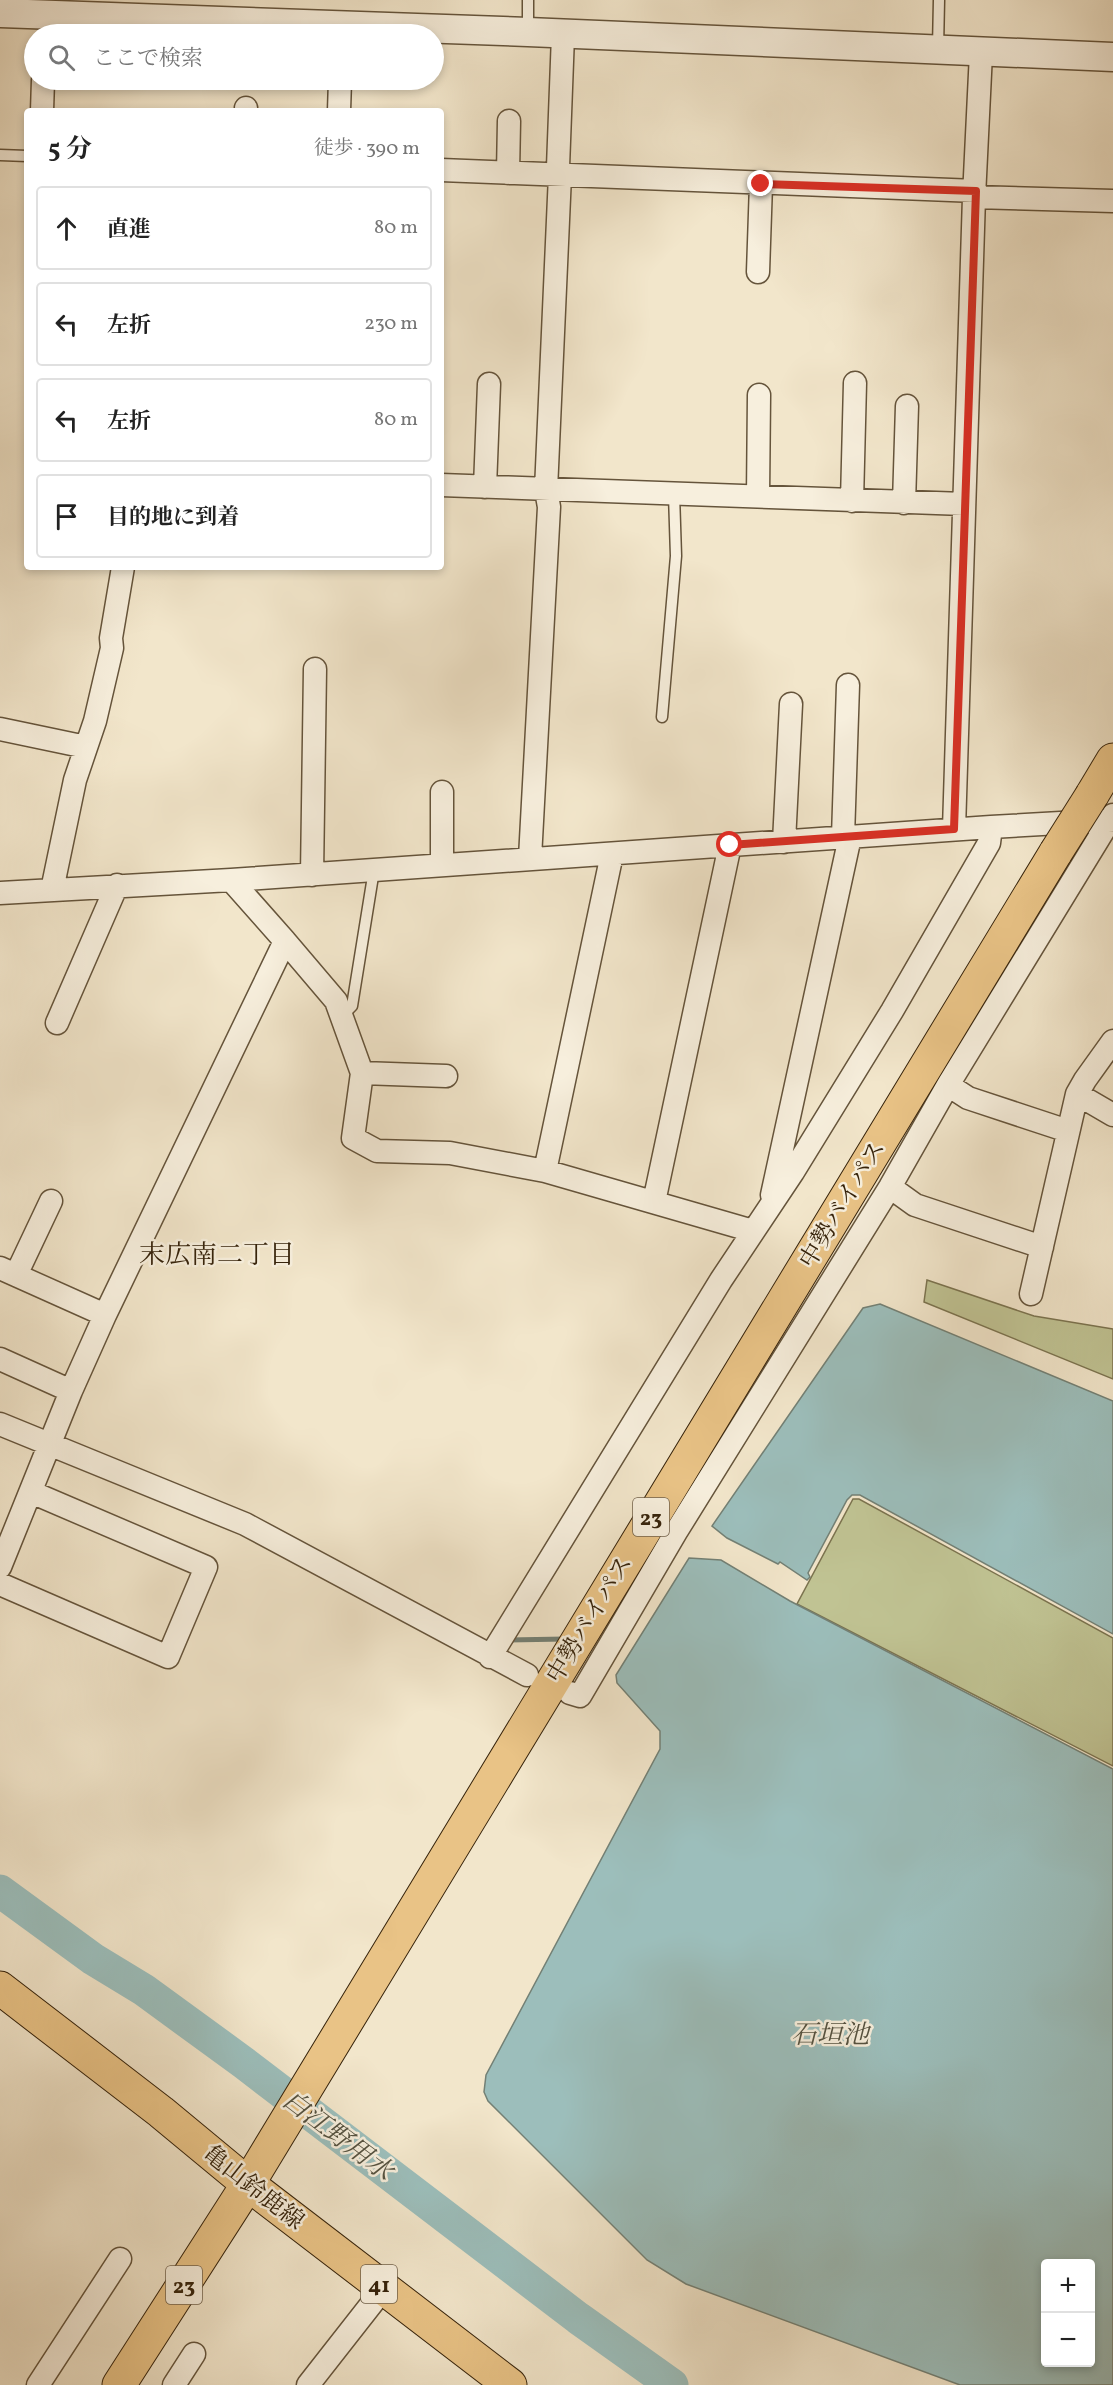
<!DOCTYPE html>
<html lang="ja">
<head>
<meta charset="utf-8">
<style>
	body { margin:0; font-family:Vollkorn,"Noto Serif JP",serif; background:#f2f2f2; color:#222 }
	.controls { position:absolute; right:18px; bottom:18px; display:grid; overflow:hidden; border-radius:6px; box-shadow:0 3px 9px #0003 }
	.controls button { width:54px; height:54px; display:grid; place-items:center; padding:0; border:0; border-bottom:2px solid #e0e0e0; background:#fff; color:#222; font:30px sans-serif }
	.stop { position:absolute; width:18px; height:18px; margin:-14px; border:4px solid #d93025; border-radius:50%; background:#fff }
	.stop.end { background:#d93025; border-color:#fff; box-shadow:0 2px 6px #0008 }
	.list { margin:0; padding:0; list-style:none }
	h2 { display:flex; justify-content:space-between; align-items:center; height:78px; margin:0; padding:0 24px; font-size:26px }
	h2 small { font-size:20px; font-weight:400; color:#767676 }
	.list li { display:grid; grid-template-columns:39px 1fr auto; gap:18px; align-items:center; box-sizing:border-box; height:84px; margin:0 12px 12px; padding:0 12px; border:2px solid #e0e0e0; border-radius:6px }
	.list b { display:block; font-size:22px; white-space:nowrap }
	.list em { font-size:20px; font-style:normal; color:#767676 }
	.icon { flex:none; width:33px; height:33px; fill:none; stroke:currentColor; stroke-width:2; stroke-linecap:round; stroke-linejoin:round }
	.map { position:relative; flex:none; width:1113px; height:2385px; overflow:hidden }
	.search { position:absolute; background:#fff; box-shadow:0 3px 9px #0003; left:24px; top:24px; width:420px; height:66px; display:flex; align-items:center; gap:15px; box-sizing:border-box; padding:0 21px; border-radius:33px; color:#767676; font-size:22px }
	.panel { position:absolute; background:#fff; box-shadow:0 3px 9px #0003; left:24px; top:108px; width:420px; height:462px; border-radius:6px }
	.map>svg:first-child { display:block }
	.green { fill:#c0c393; stroke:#7b734f; stroke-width:1.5 }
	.water { fill:#9cbebb; stroke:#738075; stroke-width:1.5; fill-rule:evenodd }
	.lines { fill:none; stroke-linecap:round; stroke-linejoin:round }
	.stream { stroke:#738075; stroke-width:5 }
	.river { stroke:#9cbebb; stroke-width:33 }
	.service-casing { stroke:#65543b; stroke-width:13 }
	.minor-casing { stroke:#65543b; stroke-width:25 }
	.tertiary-casing { stroke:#65543b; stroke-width:31 }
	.primary-casing { stroke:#36230b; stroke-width:35 }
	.trunk-casing { stroke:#36230b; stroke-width:35 }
	.service { stroke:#f7efdd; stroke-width:10 }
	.minor { stroke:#f7efdd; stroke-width:22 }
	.tertiary { stroke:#f7efdd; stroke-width:28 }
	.primary { stroke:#e9c386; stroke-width:33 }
	.trunk { stroke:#e9c386; stroke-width:33 }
	.trunk-bridge-casing { stroke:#36230b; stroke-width:35; stroke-linecap:butt }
	.trunk-bridge { stroke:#e9c386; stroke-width:33 }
	.route { stroke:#d93025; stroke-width:8 }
	.labels { text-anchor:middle; stroke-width:5; stroke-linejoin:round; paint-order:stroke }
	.shield { fill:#f7efdd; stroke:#70604a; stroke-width:1.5 }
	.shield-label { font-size:22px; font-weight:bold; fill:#36230b }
	.street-label { font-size:24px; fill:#36230b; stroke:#f7efdd }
	.neighbourhood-label { font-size:26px; fill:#36230b; stroke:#f7efdd }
	.water-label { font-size:26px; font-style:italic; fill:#555240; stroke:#f7efdd }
</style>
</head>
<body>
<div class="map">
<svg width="1113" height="2385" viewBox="0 0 1113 2385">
	<rect width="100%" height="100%" fill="#f2e6cb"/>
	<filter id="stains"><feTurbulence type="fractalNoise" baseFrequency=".00333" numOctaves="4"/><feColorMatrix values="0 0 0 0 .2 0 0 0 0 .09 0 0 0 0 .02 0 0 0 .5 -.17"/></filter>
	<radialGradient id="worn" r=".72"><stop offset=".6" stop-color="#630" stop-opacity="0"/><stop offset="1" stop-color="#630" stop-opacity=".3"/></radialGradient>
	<path class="green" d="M 927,1280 L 1034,1316 L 1113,1329 L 1113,1379 L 924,1302 Z
		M 853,1499 L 859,1499 L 1113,1638 L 1113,1766 L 797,1604 Z"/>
	<path class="water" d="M 880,1304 L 1113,1401 L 1113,1634 L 860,1495 L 852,1495 L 847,1500 L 808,1573 L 810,1577 L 807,1580 L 780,1562 L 778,1564 L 727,1538 L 712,1526 L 863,1308 Z
		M 689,1558 L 721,1560 L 790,1601 L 1113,1769 L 1113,2385 L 960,2385 L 686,2284 L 647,2260 L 488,2101 L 484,2092 L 486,2075 L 660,1749 L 660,1731 L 617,1683 L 616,1675 ZM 1046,2264 L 1090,2264 L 1090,2362 L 1046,2362 Z"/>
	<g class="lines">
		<path class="stream" d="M 508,1640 L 565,1639"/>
		<path class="river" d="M 0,1891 L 93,1959 L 144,1990 L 244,2063 L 578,2318 L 672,2385"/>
		<defs>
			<path id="service" d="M 528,32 L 528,0
				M 938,48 L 939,0
				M 0,155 L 27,156
				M 662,717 L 676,556 L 674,494
				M 342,1016 L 352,1006 L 374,870"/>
			<path id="minor" d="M 246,108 L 246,111
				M 42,111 L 43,80
				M 339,111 L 340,80
				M 441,170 L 976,191
				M 508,173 L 509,121
				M 974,197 L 1113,201
				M 758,272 L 761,184
				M 441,485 L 964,504
				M 485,487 L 489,384
				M 758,496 L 759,395
				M 852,501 L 855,383
				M 904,503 L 907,406
				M 0,729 L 86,747
				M 954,829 L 974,197 L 981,53
				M 843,837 L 848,685
				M 784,842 L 791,704
				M 530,858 L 549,507 L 546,490 L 560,175 L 558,167 L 563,35
				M 442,865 L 442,792
				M 312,875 L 315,669
				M 52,890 L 75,780 L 95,721 L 112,648 L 111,638 L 123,567
				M 0,893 L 231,880 L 991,827 L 1113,820
				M 285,941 L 336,1001 L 362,1073 L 446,1076
				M 57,1023 L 117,885
				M 362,1073 L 353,1138 L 377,1151 L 450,1153 L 545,1171 L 612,854
				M 948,1085 L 968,1098 L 1068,1131
				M 1077,1094 L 1113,1115
				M 545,1171 L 753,1231
				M 890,1187 L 915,1205 L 1042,1247
				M 772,1195 L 850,837
				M 654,1202 L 730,845
				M 0,1268 L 105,1315
				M 16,1275 L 51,1201
				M 1031,1294 L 1077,1094 L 1085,1080 L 1113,1041
				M 0,1359 L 71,1391
				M 0,1424 L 245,1524 L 527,1675
				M 0,1567 L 71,1391 L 105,1315 L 285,941 L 231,880
				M 0,1584 L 168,1657 L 206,1567 L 31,1492
				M 490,1657 L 721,1280 L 793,1172 L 892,1011 L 989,843 L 991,827
				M 570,1693 L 580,1696 L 676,1532 L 890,1187 L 948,1085 L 1113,815
				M 38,2385 L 120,2259
				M 174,2385 L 194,2354
				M 308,2385 L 384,2288"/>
			<path id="tertiary" d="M 0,13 L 528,32 L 1113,57"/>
			<path id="primary" d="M 0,1988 L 161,2112 L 248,2184 L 510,2385"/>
			<path id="trunk" d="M 1092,795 L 1113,760
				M 119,2385 L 248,2184 L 1056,852"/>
		</defs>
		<use href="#service" class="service-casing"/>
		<use href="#minor" class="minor-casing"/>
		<use href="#tertiary" class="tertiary-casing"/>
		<use href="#primary" class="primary-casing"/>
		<use href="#trunk" class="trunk-casing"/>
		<use href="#service" class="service"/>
		<use href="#minor" class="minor"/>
		<use href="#tertiary" class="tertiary"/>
		<use href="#primary" class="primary"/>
		<use href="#trunk" class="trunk"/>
		<defs>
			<path id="trunk-bridge" d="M 1056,852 L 1092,795"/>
		</defs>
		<use href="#trunk-bridge" class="trunk-bridge-casing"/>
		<use href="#trunk-bridge" class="trunk-bridge"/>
	</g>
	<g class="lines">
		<path class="route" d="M 730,845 L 954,829 L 976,191 L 761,184"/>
	</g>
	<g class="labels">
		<g class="shield">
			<rect x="633" y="1498" width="36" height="38" rx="4.5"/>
			<rect x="361" y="2265" width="36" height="38" rx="4.5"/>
			<rect x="166" y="2266" width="36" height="38" rx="4.5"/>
		</g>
		<g class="shield-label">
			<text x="651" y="1525">23</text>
			<text x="379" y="2292">41</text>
			<text x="184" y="2293">23</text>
		</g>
		<g class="street-label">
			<text transform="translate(842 1204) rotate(-59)" y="8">中勢バイパス</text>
			<text transform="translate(589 1619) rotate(-59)" y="8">中勢バイパス</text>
			<text transform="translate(254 2187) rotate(38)" y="8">亀山鈴鹿線</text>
		</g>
		<g class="neighbourhood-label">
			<text x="217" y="1263">末広南二丁目</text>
		</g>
		<g class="water-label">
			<text x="830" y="2043">石垣池</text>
			<text transform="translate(338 2135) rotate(37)" y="9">白江野用水</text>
		</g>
	</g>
	<rect width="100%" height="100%" filter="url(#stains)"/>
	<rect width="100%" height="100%" fill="url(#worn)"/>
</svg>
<div class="controls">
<button>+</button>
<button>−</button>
</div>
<div class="stop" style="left:730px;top:845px"></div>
<div class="stop end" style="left:761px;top:184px"></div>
<div class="search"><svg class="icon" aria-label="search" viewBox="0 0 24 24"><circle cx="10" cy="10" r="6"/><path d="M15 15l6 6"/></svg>ここで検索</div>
<section class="panel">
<h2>5 分<small>徒歩 · 390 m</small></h2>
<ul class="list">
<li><svg class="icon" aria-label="ahead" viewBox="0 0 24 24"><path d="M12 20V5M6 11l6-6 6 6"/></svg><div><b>直進</b></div><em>80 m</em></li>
<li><svg class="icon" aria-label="left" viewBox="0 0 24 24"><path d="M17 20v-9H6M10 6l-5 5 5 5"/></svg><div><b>左折</b></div><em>230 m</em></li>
<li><svg class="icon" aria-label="left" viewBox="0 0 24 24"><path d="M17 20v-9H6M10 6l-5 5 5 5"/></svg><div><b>左折</b></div><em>80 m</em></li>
<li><svg class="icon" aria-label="arrive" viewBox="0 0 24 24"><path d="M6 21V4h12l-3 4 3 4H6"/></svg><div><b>目的地に到着</b></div></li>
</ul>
</section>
</div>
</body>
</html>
